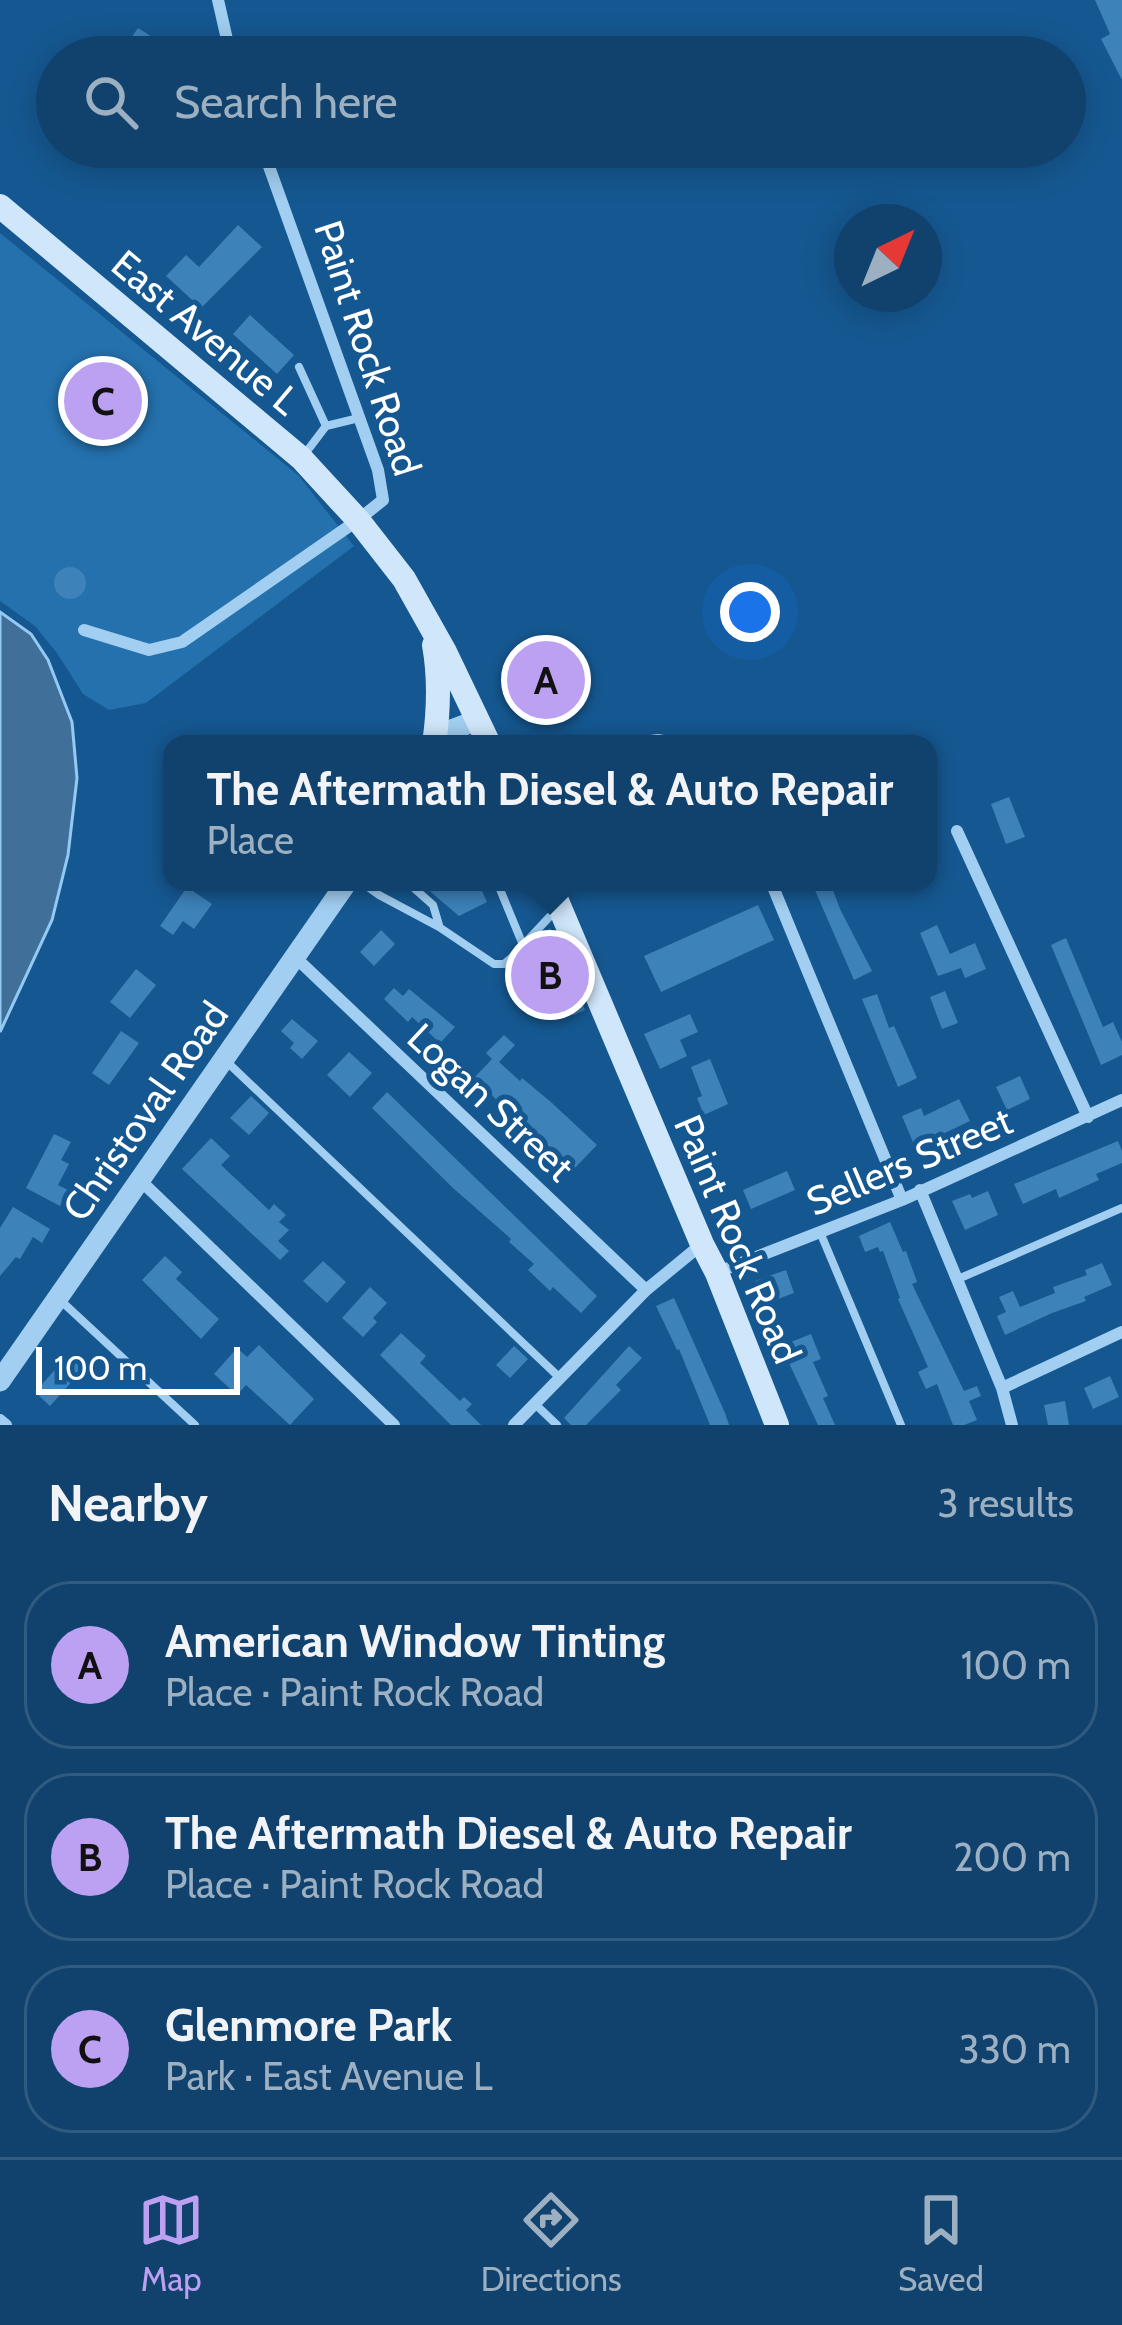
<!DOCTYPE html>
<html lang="en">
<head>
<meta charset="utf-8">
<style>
	body { margin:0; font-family:Cabin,sans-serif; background:#1e4d75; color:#f1f3f6 }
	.compass { position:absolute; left:834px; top:204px; width:108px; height:108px; border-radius:50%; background:#10426d; box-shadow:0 6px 30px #0003; rotate:43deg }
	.scale { position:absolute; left:36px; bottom:30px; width:204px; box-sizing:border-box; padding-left:12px; border:6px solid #fff; border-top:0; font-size:33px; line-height:42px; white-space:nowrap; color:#fff; -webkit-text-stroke:9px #155891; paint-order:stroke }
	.you { position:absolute; left:750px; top:612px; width:42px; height:42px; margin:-30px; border:9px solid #fff; border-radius:50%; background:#1a73e8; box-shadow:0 0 0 18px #1a73e833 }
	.badge { display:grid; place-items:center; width:78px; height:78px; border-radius:50%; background:#bca0f2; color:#111; font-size:39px; font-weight:700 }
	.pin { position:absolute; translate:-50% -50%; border:6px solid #fff; box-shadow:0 3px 12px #0006 }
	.popup { position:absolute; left:163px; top:735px; width:774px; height:156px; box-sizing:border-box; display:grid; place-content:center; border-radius:24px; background:#10426d; filter:drop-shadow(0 3px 9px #0005); font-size:39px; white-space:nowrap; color:#9cb0c2 }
	.popup b { font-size:45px; color:#f1f3f6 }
	.popup::after { content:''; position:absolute; left:50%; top:100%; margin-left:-24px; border:24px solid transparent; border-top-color:#10426d }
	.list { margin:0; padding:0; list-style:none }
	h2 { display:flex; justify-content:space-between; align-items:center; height:156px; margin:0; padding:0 48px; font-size:51px }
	h2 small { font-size:39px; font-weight:400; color:#9cb0c2 }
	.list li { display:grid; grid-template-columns:78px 1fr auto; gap:36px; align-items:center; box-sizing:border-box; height:168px; margin:0 24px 24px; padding:0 24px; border:3px solid #305b80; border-radius:48px }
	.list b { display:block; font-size:45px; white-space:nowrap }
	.list p { margin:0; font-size:39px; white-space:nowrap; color:#9cb0c2 }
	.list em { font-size:39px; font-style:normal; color:#9cb0c2 }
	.icon { flex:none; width:66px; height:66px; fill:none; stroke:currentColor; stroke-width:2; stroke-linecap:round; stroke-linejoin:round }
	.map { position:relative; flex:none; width:1122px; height:1425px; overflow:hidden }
	.search { position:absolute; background:#10426d; box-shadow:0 6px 30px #0003; left:36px; right:36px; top:36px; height:132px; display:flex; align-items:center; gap:30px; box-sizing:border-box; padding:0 42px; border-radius:66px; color:#9cb0c2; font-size:45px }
	.sheet { height:732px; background:#10426d }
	nav { display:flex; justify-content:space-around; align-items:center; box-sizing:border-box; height:168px; border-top:3px solid #305b80; background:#10426d; font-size:33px; color:#9cb0c2 }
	nav a { display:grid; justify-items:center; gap:6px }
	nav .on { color:#bca0f2 }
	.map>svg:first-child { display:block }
	.green { fill:#2471ad }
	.water { fill:#407099; stroke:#93caf4; stroke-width:3 }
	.building { fill:#3d82b9 }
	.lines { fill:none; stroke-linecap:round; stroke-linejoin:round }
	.service { stroke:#a1cef1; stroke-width:8 }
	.minor { stroke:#a1cef1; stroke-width:12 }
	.tertiary { stroke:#a1cef1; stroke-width:21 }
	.secondary { stroke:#d0e7fb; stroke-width:24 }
	.labels { text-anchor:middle; stroke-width:10; stroke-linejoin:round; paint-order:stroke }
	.street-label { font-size:39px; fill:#fff; stroke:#155891 }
</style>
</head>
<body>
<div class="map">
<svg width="1122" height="1425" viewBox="0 0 1122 1425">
	<rect width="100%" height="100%" fill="#155891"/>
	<path class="green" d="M 0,233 L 298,475 L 354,546 L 146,703 L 109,710 L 83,694 L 57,653 L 35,626 L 0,601 Z"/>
	<path class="water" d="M 0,612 L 31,634 L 48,660 L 72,722 L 77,778 L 68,855 L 52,920 L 0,1032 Z"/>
	<path class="building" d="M 1095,0 L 1122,0 L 1122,80 L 1101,39 L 1110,34 Z
		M 138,28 L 160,42 L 150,57 L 144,57 L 126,45 Z
		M 238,225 L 262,247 L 201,308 L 166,276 L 186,255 L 199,267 Z
		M 250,315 L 294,355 L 277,374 L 233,334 Z
		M54 583a16 16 0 1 1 32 0a16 16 0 1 1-32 0Z
		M 549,664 L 562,694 L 531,707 L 527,696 L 540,690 L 532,671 Z
		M 1009,797 L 1025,837 L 1006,844 L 991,804 Z
		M 419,882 L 478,882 L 487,902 L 459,916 Z
		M 830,882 L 840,909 L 872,971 L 854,980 L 814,888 Z
		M 187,887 L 212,904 L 194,929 L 183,921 L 173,935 L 160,926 Z
		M 758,905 L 774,940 L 661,992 L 644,956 Z
		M 937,925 L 950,954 L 975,943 L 986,969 L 965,978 L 961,968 L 938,976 L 920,933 Z
		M 550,928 L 585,1010 L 574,1015 L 514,966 Z
		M 381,930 L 395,944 L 374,966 L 360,952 Z
		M 1066,938 L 1103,1027 L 1113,1022 L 1122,1042 L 1122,1055 L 1101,1065 L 1051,945 Z
		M 136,969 L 156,985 L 130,1018 L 110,1002 Z
		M 394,988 L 403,996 L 409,989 L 455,1027 L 440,1043 L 412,1017 L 408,1022 L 384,999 Z
		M 945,991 L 958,1023 L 942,1029 L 930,997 Z
		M 877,994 L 889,1028 L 894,1026 L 917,1078 L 898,1087 L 862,999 Z
		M 690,1014 L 698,1032 L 680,1040 L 687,1056 L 660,1069 L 644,1034 Z
		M 292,1019 L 318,1041 L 302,1059 L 290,1048 L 294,1043 L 281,1031 Z
		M 121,1031 L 139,1043 L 109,1085 L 92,1073 Z
		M 504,1035 L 515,1045 L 499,1062 L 520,1081 L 522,1078 L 552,1103 L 597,1145 L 571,1172 L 474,1078 L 492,1059 L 486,1053 Z
		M 349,1052 L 372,1073 L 350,1097 L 327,1075 Z
		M 710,1059 L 728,1104 L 704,1115 L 697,1098 L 702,1096 L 691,1067 Z
		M 1020,1076 L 1030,1099 L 1007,1110 L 996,1087 Z
		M 387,1092 L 597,1296 L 581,1313 L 553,1287 L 550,1291 L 528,1270 L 534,1264 L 509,1242 L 511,1239 L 453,1188 L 372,1108 Z
		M 251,1096 L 269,1113 L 249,1135 L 230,1118 Z
		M 959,1099 L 970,1121 L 915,1147 L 902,1116 L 921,1108 L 924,1116 Z
		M 54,1134 L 71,1142 L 61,1160 L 69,1164 L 58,1185 L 68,1190 L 60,1206 L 26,1188 Z
		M 211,1138 L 230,1156 L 221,1165 L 269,1210 L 274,1204 L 286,1215 L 279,1222 L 289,1230 L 278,1241 L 289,1251 L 280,1260 L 182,1169 Z
		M 1118,1141 L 1122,1151 L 1122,1163 L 1096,1174 L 1099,1180 L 1059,1198 L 1056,1189 L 1023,1204 L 1014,1184 Z
		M 787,1171 L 795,1190 L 751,1209 L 743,1190 Z
		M 988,1191 L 998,1215 L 965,1230 L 952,1201 L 970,1194 L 972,1198 Z
		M 13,1207 L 50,1229 L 42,1243 L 33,1237 L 20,1259 L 16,1257 L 0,1276 L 0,1228 Z
		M 890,1222 L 903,1252 L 906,1251 L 917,1282 L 912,1284 L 964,1391 L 977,1386 L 981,1396 L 969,1401 L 977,1420 L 964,1425 L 953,1425 L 937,1384 L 926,1389 L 918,1372 L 928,1367 L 898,1299 L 900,1298 L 883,1251 L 880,1252 L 878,1247 L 865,1252 L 859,1236 Z
		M 165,1256 L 182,1272 L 176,1279 L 219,1319 L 201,1339 L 142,1280 Z
		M 323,1261 L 346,1282 L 327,1303 L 303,1281 Z
		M 1102,1263 L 1112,1285 L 1084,1297 L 1086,1301 L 1052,1313 L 1005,1335 L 997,1316 L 1006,1312 L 999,1297 L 1013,1291 L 1020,1307 L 1055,1293 L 1053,1287 L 1087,1275 L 1085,1270 Z
		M 786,1270 L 794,1293 L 764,1304 L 755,1281 Z
		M 370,1287 L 387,1303 L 373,1318 L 377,1322 L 363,1337 L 342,1318 Z
		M 674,1298 L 725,1413 L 729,1425 L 710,1425 L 679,1349 L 677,1350 L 656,1306 Z
		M 401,1333 L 426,1356 L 420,1363 L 460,1401 L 464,1397 L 472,1404 L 466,1410 L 481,1425 L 451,1425 L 380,1355 Z
		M 811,1334 L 821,1359 L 813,1362 L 828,1396 L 823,1398 L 835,1425 L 818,1425 L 781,1346 Z
		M 259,1345 L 314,1399 L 290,1425 L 246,1385 L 237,1395 L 214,1374 L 237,1348 L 247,1357 Z
		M 514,1346 L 528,1359 L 510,1378 L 496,1365 Z
		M 629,1346 L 642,1358 L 616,1385 L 621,1390 L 586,1425 L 571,1425 L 564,1418 Z
		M 69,1354 L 84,1368 L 50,1406 L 35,1392 Z
		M 1110,1376 L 1119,1397 L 1093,1409 L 1084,1388 Z
		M 1065,1401 L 1069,1425 L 1048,1425 L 1044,1405 Z"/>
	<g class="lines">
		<path class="service" d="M 299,367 L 326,426
			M 304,455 L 326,426 L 359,418
			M 361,882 L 379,895 L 439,927 L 494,964 L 504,964 L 511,958 L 554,912
			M 407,882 L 433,905 L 439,925
			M 497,882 L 523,945
			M 226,1061 L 560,1378
			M 820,1232 L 901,1425
			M 958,1279 L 1122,1208
			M 59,1299 L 195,1425
			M 535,1404 L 557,1425"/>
		<path class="minor" d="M 218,0 L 231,57
			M 84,630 L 149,650 L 182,642 L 358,520 L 383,500 L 378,470 L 262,147
			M 628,744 L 658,740 L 678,744
			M 957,831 L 1088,1117
			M 771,882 L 902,1200
			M 296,958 L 646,1290
			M 140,1180 L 394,1425
			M 920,1190 L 1002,1388 L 1012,1425
			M 718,1272 L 902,1200 L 1122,1100
			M 1002,1388 L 1122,1332
			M 0,1420 L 6,1425
			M 514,1425 L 646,1290 L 702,1244"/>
		<path class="tertiary" d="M 438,744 L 451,730 L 478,720
			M 0,1381 L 347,882"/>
		<path class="secondary" d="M 0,206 L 301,458 L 358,520 L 404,579 L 445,652 L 489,744
			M 434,645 C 440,679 439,710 434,744
			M 549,882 L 702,1244 L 717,1273 L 777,1425"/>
	</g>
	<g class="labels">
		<g class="street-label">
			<text transform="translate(206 332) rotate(40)" y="14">East Avenue L</text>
			<text transform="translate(368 348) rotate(72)" y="14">Paint Rock Road</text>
			<text transform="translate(491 1102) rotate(43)" y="14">Logan Street</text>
			<text transform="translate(145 1111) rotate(-55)" y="14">Christoval Road</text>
			<text transform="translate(909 1161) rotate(-23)" y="14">Sellers Street</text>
			<text transform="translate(738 1239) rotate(67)" y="14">Paint Rock Road</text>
		</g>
	</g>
</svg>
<svg class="compass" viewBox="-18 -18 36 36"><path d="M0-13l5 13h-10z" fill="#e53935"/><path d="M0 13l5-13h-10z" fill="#9cb0c2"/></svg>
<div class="scale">100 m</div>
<div class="you"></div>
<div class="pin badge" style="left:546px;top:680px">A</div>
<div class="pin badge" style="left:550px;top:975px">B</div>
<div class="popup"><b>The Aftermath Diesel &amp; Auto Repair</b>Place</div>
<div class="pin badge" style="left:103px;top:401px">C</div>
<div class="search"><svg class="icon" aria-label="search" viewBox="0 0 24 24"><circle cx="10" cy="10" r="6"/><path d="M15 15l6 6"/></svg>Search here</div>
</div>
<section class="sheet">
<h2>Nearby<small>3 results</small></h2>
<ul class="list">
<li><span class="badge">A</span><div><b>American Window Tinting</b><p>Place · Paint Rock Road</p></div><em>100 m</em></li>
<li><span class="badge">B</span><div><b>The Aftermath Diesel &amp; Auto Repair</b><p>Place · Paint Rock Road</p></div><em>200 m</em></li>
<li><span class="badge">C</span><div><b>Glenmore Park</b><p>Park · East Avenue L</p></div><em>330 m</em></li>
</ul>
</section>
<nav>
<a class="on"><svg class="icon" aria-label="map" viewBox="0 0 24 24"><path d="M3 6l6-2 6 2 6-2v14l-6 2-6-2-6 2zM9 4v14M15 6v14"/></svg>Map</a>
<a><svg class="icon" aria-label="directions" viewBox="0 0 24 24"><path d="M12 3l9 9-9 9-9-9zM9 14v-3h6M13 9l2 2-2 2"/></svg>Directions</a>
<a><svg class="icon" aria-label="saved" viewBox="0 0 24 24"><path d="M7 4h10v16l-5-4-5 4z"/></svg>Saved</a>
</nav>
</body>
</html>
